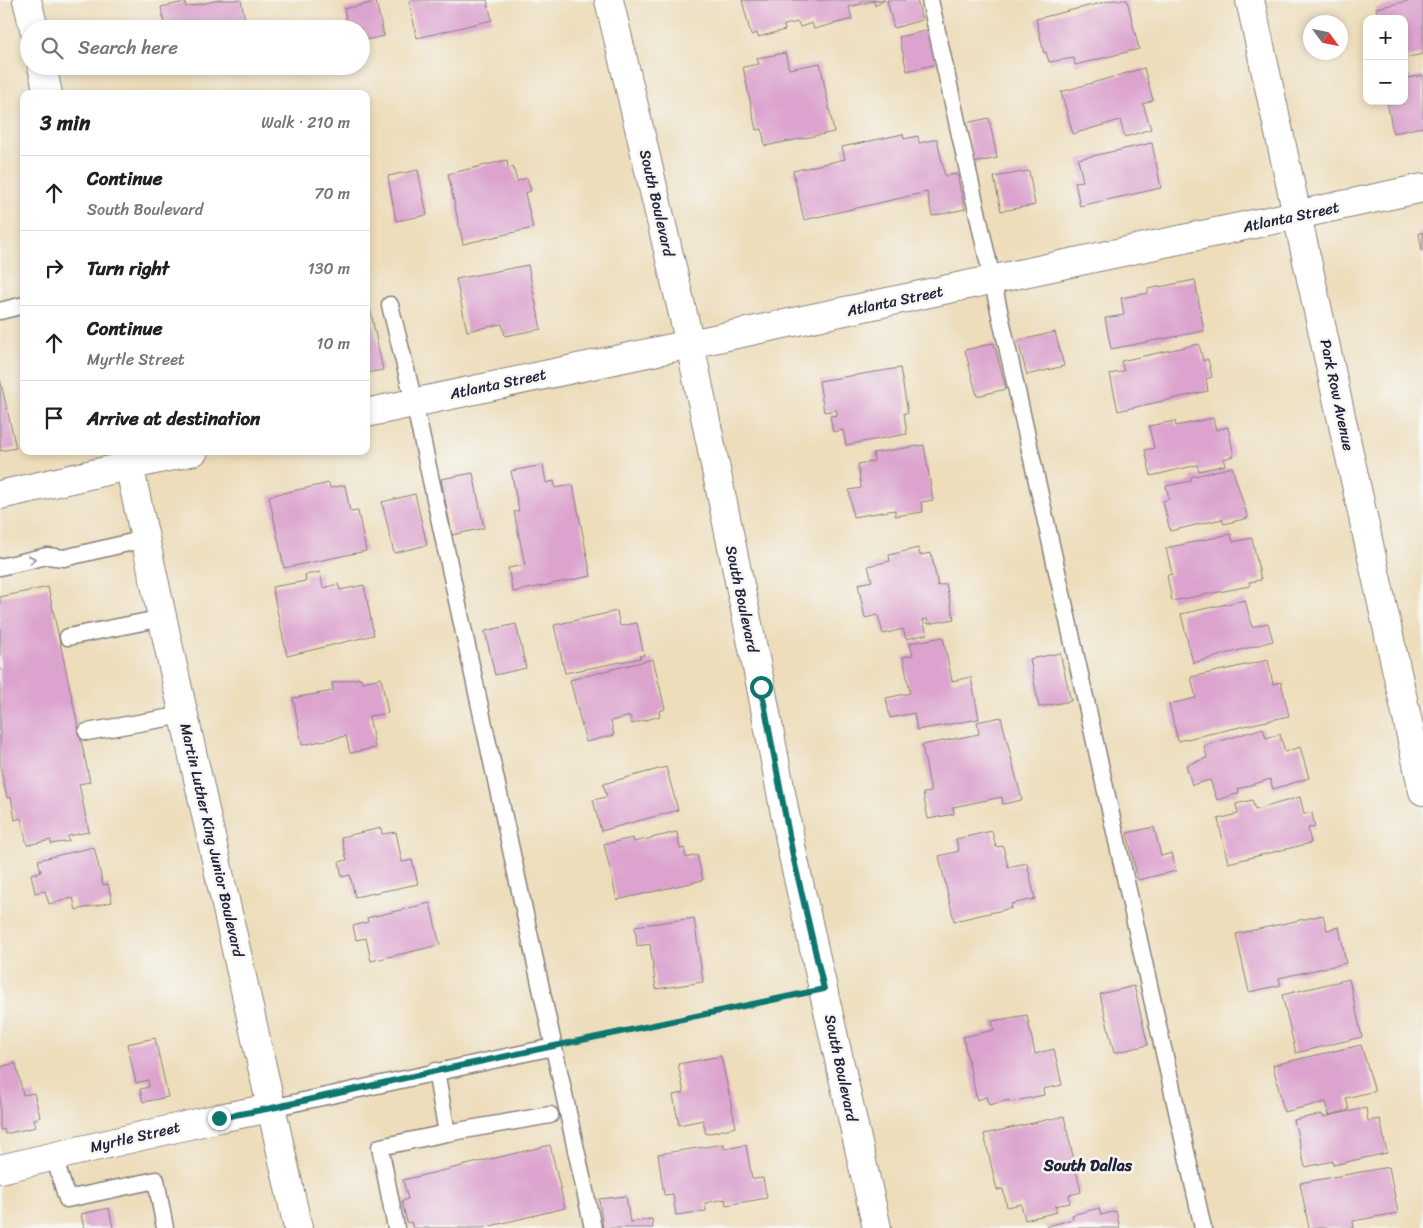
<!DOCTYPE html>
<html lang="en">
<head>
<meta charset="utf-8">
<style>
	body { margin:0; font-family:Sriracha,sans-serif; background:#f6f6f6; color:#202124 }
	.controls { position:absolute; right:15px; top:15px; display:grid; overflow:hidden; border-radius:10px; box-shadow:0 2px 8px #0003 }
	.controls button { width:45px; height:45px; display:grid; place-items:center; padding:0; border:0; border-bottom:1px solid #e0e0e0; background:#fff; color:#202124; font:25px sans-serif }
	.compass { position:absolute; left:1303px; top:15px; width:45px; height:45px; border-radius:50%; background:#fff; box-shadow:0 2px 8px #0003; rotate:123deg }
	.stop { position:absolute; width:15px; height:15px; margin:-11px; border:4px solid #0f766e; border-radius:50%; background:#fff }
	.stop.end { background:#0f766e; border-color:#fff; box-shadow:0 1px 5px #0008 }
	.list { margin:0; padding:0; list-style:none }
	h2 { display:flex; justify-content:space-between; align-items:center; height:65px; margin:0; padding:0 20px; font-size:21px }
	h2 small { font-size:16px; font-weight:400; color:#757577 }
	.list li { display:grid; grid-template-columns:32px 1fr auto; gap:15px; align-items:center; box-sizing:border-box; height:75px; padding:0 20px; border-top:1px solid #e0e0e0 }
	.list b { display:block; font-size:19px; white-space:nowrap }
	.list p { margin:0; font-size:16px; white-space:nowrap; color:#757577 }
	.list em { font-size:16px; font-style:normal; color:#757577 }
	.icon { flex:none; width:28px; height:28px; fill:none; stroke:currentColor; stroke-width:2; stroke-linecap:round; stroke-linejoin:round }
	.map { position:relative; flex:none; width:1423px; height:1228px; overflow:hidden }
	.search { position:absolute; background:#fff; box-shadow:0 2px 8px #0003; left:20px; top:20px; width:350px; height:55px; display:flex; align-items:center; gap:12px; box-sizing:border-box; padding:0 18px; border-radius:28px; color:#757577; font-size:19px }
	.panel { position:absolute; background:#fff; box-shadow:0 2px 8px #0003; left:20px; top:90px; width:350px; height:365px; border-radius:10px }
	.map>svg:first-child { display:block }
	.building { fill:#dca3ce }
	.lines { fill:none; stroke-linecap:round; stroke-linejoin:round }
	.service-casing { stroke:#88807b; stroke-width:19 }
	.minor-casing { stroke:#88807b; stroke-width:30 }
	.secondary-casing { stroke:#88807b; stroke-width:30 }
	.path { stroke:#88807b; stroke-width:3; stroke-dasharray:1 4; stroke-linecap:butt }
	.service { stroke:#fff; stroke-width:16 }
	.minor { stroke:#fff; stroke-width:28 }
	.secondary { stroke:#fff; stroke-width:28 }
	.oneway { stroke:#9c9ca7 }
	.route { stroke:#0f766e; stroke-width:6 }
	.labels { text-anchor:middle; stroke-width:5; stroke-linejoin:round; paint-order:stroke }
	.street-label { font-size:15px; fill:#22223b; stroke:#f6f6f2 }
	.neighbourhood-label { font-size:16px; font-weight:bold; fill:#22223b; stroke:#f6f6f2 }
</style>
</head>
<body>
<div class="map">
<svg width="1423" height="1228" viewBox="0 0 1423 1228">
	<rect width="100%" height="100%" fill="#f6f6f2"/>
	<filter id="ink" filterUnits="userSpaceOnUse"><feTurbulence type="fractalNoise" baseFrequency=".02" numOctaves="2"/><feDisplacementMap in="SourceGraphic" scale="10" xChannelSelector="R" yChannelSelector="G"/><feConvolveMatrix kernelMatrix="1 2 1 2 8 2 1 2 1" color-interpolation-filters="sRGB"/></filter>
	<filter id="wash" filterUnits="userSpaceOnUse"><feTurbulence type="fractalNoise" baseFrequency=".0096" numOctaves="4" result="noise"/><feDisplacementMap in="SourceGraphic" scale="20" xChannelSelector="R" yChannelSelector="G"/><feGaussianBlur stdDeviation="1.12" result="paint"/><feColorMatrix in="noise" values="0 0 0 0 0 0 0 0 0 0 0 0 0 0 0 0 0 1.4 0 .05"/><feComposite in="paint" operator="in"/></filter>
	<g filter="url(#wash)">
		<rect width="100%" height="100%" fill="#edddbb"/>
		<g id="blocks">
			<path class="building" d="M 220,0 L 241,0 L 245,20 L 238,21 L 239,29 L 157,29 L 156,25 L 164,23 L 161,7 L 185,2 L 186,7 Z
				M 412,0 L 487,0 L 492,20 L 417,38 L 409,1 Z
				M 742,0 L 885,0 L 875,6 L 874,1 L 849,7 L 852,19 L 814,29 L 812,23 L 800,27 L 798,22 L 784,25 L 785,30 L 758,37 L 757,33 L 751,35 Z
				M 887,0 L 917,0 L 922,20 L 894,28 Z
				M 1113,0 L 1127,0 L 1139,49 L 1075,65 L 1074,58 L 1049,62 L 1046,52 L 1044,53 L 1036,19 Z
				M 1413,0 L 1423,0 L 1423,54 L 1404,58 L 1404,19 L 1378,19 L 1376,8 Z
				M 376,2 L 384,36 L 361,41 L 361,29 L 348,29 L 344,9 Z
				M 929,30 L 937,64 L 907,71 L 899,37 Z
				M 785,53 L 789,69 L 820,63 L 834,132 L 765,146 L 762,129 L 756,130 L 743,67 L 759,64 L 757,58 Z
				M 1144,68 L 1153,100 L 1143,104 L 1151,129 L 1125,137 L 1120,120 L 1073,134 L 1061,92 Z
				M 1404,74 L 1407,74 L 1408,78 L 1423,75 L 1423,130 L 1422,127 L 1393,133 L 1387,101 L 1404,101 Z
				M 989,118 L 997,158 L 974,163 L 966,123 Z
				M 903,134 L 904,139 L 918,136 L 919,143 L 937,139 L 945,176 L 957,174 L 965,209 L 932,216 L 927,192 L 804,220 L 793,171 L 845,159 L 842,147 Z
				M 1152,143 L 1161,188 L 1080,206 L 1075,182 L 1083,181 L 1078,159 Z
				M 507,160 L 508,168 L 513,167 L 517,181 L 527,178 L 531,191 L 525,193 L 533,228 L 463,244 L 448,174 Z
				M 418,170 L 427,215 L 396,221 L 388,176 Z
				M 1029,171 L 1035,205 L 1001,211 L 994,177 Z
				M 1423,232 L 1423,251 L 1422,251 L 1419,233 Z
				M 528,265 L 541,329 L 505,336 L 502,324 L 467,331 L 456,279 Z
				M 1195,280 L 1204,331 L 1111,349 L 1105,318 L 1124,315 L 1121,298 L 1148,293 L 1148,289 Z
				M 366,289 L 383,370 L 366,373 Z
				M 1055,332 L 1064,366 L 1027,375 L 1018,341 Z
				M 994,343 L 1006,389 L 977,396 L 965,350 Z
				M 1199,344 L 1203,361 L 1208,359 L 1212,377 L 1206,379 L 1208,391 L 1118,411 L 1110,374 L 1124,371 L 1121,361 Z
				M 900,368 L 908,413 L 904,413 L 907,434 L 846,445 L 843,430 L 833,432 L 830,416 L 837,415 L 837,410 L 824,412 L 819,381 Z
				M 0,379 L 16,448 L 0,451 Z
				M 1213,418 L 1216,430 L 1228,427 L 1234,456 L 1223,459 L 1225,465 L 1199,471 L 1197,465 L 1151,476 L 1145,450 L 1154,448 L 1149,426 L 1175,421 L 1176,426 Z
				M 924,445 L 933,500 L 921,502 L 923,512 L 895,516 L 895,510 L 853,517 L 849,490 L 861,488 L 858,464 L 874,461 L 873,453 Z
				M 543,465 L 546,483 L 554,481 L 555,488 L 573,485 L 591,576 L 513,592 L 508,568 L 525,565 L 514,512 L 519,511 L 511,471 Z
				M 1232,467 L 1248,518 L 1224,524 L 1222,519 L 1170,531 L 1163,501 L 1169,499 L 1166,486 L 1191,481 L 1191,477 Z
				M 473,473 L 484,528 L 452,535 L 441,479 Z
				M 329,483 L 330,488 L 345,485 L 350,512 L 358,511 L 366,551 L 284,568 L 269,496 Z
				M 415,494 L 427,545 L 394,553 L 382,502 Z
				M 1231,534 L 1233,542 L 1252,538 L 1261,580 L 1249,582 L 1250,586 L 1172,601 L 1167,575 L 1172,574 L 1166,548 Z
				M 918,548 L 920,555 L 931,553 L 938,586 L 946,584 L 954,619 L 928,624 L 927,619 L 923,620 L 927,634 L 906,639 L 903,629 L 883,634 L 878,615 L 865,618 L 858,584 L 872,581 L 868,566 L 890,561 L 889,555 Z
				M 320,572 L 323,588 L 338,584 L 340,590 L 364,585 L 374,635 L 287,656 L 272,587 L 306,581 L 305,575 Z
				M 48,587 L 90,782 L 79,784 L 89,832 L 68,836 L 69,841 L 51,844 L 51,840 L 27,845 L 21,818 L 15,820 L 11,797 L 7,798 L 0,766 L 0,597 Z
				M 1245,600 L 1252,627 L 1268,623 L 1273,641 L 1193,663 L 1181,614 Z
				M 617,611 L 620,626 L 637,623 L 644,655 L 639,656 L 641,658 L 565,673 L 554,625 Z
				M 516,624 L 526,668 L 495,675 L 485,631 Z
				M 943,637 L 952,681 L 971,677 L 979,719 L 917,730 L 914,713 L 890,718 L 886,698 L 910,693 L 903,657 L 913,655 L 910,643 Z
				M 1060,653 L 1071,701 L 1039,707 L 1030,659 Z
				M 653,659 L 665,709 L 659,711 L 660,716 L 632,724 L 630,716 L 611,721 L 614,735 L 586,742 L 570,680 Z
				M 1268,660 L 1273,684 L 1281,682 L 1289,716 L 1178,741 L 1169,704 L 1196,698 L 1191,677 Z
				M 361,678 L 362,682 L 381,678 L 388,713 L 369,716 L 375,748 L 350,753 L 346,736 L 302,745 L 293,698 L 333,691 L 332,683 Z
				M 1001,717 L 1022,800 L 1003,804 L 1002,797 L 953,807 L 954,814 L 928,819 L 923,793 L 931,792 L 922,745 L 979,734 L 977,722 Z
				M 1263,728 L 1266,738 L 1280,734 L 1285,752 L 1300,747 L 1309,778 L 1273,789 L 1270,779 L 1238,789 L 1239,793 L 1217,800 L 1210,780 L 1192,785 L 1186,765 L 1207,758 L 1204,746 Z
				M 666,767 L 678,810 L 601,831 L 593,800 L 607,797 L 603,784 Z
				M 1300,797 L 1304,814 L 1312,813 L 1315,827 L 1308,828 L 1311,843 L 1228,863 L 1218,819 L 1238,814 L 1236,804 L 1252,800 L 1255,810 Z
				M 1154,827 L 1161,856 L 1172,853 L 1176,871 L 1138,880 L 1127,833 Z
				M 381,828 L 382,834 L 396,832 L 402,862 L 412,860 L 418,884 L 355,897 L 350,875 L 342,877 L 339,862 L 347,860 L 341,837 Z
				M 992,831 L 996,847 L 1003,846 L 1008,867 L 1027,863 L 1035,899 L 1011,904 L 1012,908 L 954,921 L 939,856 L 959,851 L 956,839 Z
				M 677,832 L 680,849 L 684,848 L 686,858 L 697,855 L 703,880 L 617,900 L 604,844 L 633,838 L 634,842 Z
				M 94,847 L 103,885 L 108,884 L 112,902 L 76,910 L 73,898 L 49,904 L 45,891 L 35,893 L 31,874 L 41,872 L 38,860 Z
				M 430,903 L 440,945 L 371,961 L 366,938 L 356,940 L 353,926 L 368,922 L 367,918 Z
				M 1323,915 L 1327,930 L 1339,927 L 1346,963 L 1279,978 L 1281,985 L 1249,992 L 1236,934 Z
				M 694,918 L 703,982 L 656,989 L 650,944 L 637,946 L 635,926 Z
				M 1349,979 L 1362,1037 L 1296,1053 L 1282,995 Z
				M 1134,986 L 1148,1045 L 1114,1053 L 1100,994 Z
				M 1027,1015 L 1035,1054 L 1054,1049 L 1062,1085 L 1043,1089 L 1044,1095 L 1010,1102 L 1009,1100 L 989,1105 L 986,1097 L 977,1100 L 963,1037 L 994,1030 L 992,1021 Z
				M 155,1038 L 168,1097 L 143,1102 L 140,1089 L 149,1087 L 148,1080 L 136,1083 L 127,1044 Z
				M 1361,1045 L 1375,1091 L 1346,1098 L 1349,1110 L 1329,1115 L 1326,1102 L 1284,1112 L 1273,1065 Z
				M 721,1056 L 736,1127 L 706,1134 L 703,1120 L 679,1125 L 673,1095 L 684,1093 L 678,1064 Z
				M 16,1063 L 23,1095 L 34,1093 L 40,1117 L 34,1119 L 36,1127 L 5,1134 L 4,1129 L 0,1130 L 0,1067 Z
				M 1366,1108 L 1368,1121 L 1380,1119 L 1387,1153 L 1333,1165 L 1333,1161 L 1305,1167 L 1294,1120 L 1322,1114 L 1323,1117 Z
				M 1064,1116 L 1081,1192 L 1069,1195 L 1070,1203 L 1055,1206 L 1057,1212 L 1025,1220 L 1021,1204 L 1007,1207 L 1003,1189 L 997,1190 L 984,1134 Z
				M 724,1144 L 724,1149 L 746,1145 L 752,1179 L 763,1178 L 767,1198 L 726,1205 L 725,1199 L 705,1203 L 706,1211 L 676,1215 L 673,1194 L 664,1195 L 658,1154 Z
				M 550,1145 L 565,1208 L 482,1228 L 413,1228 L 411,1222 L 407,1223 L 402,1201 L 408,1199 L 403,1180 Z
				M 1389,1167 L 1398,1213 L 1353,1221 L 1354,1228 L 1309,1228 L 1300,1183 Z
				M 626,1196 L 630,1222 L 652,1219 L 653,1228 L 603,1228 L 599,1199 Z
				M 109,1208 L 113,1228 L 84,1228 L 81,1214 Z
				M 1099,1208 L 1101,1215 L 1116,1211 L 1120,1228 L 1042,1228 L 1073,1219 L 1072,1215 Z"/>
		</g>
	</g>
	<g filter="url(#ink)">
		<use href="#blocks" fill-opacity="0" stroke="#88807b" stroke-width="1"/>
		<g class="lines">
			<defs>
				<path id="service" d="M 930,0 L 1203,1228
					M 390,305 L 414,402 L 593,1228
					M 0,311 L 24,305
					M 0,567 L 47,556 L 64,558 L 145,539
					M 68,637 L 163,618
					M 87,732 L 184,715
					M 271,1108 L 553,1047
					M 447,1133 L 550,1115
					M 54,1156 L 67,1199 L 156,1180 L 165,1228
					M 396,1228 L 380,1147 L 447,1133 L 436,1071"/>
				<path id="minor" d="M 609,0 L 690,344 L 761,687 L 793,856 L 877,1228
					M 1250,0 L 1423,791
					M 366,413 L 1423,188
					M 0,495 L 194,451
					M 0,1169 L 219,1118 L 271,1108"/>
				<path id="secondary" d="M 27,0 L 34,29
					M 42,66 L 48,94
					M 126,451 L 170,653 L 298,1228"/>
			</defs>
			<use href="#service" class="service-casing"/>
			<use href="#minor" class="minor-casing"/>
			<use href="#secondary" class="secondary-casing"/>
			<path class="path" d="M 576,1042 L 797,995"/>
			<use href="#service" class="service"/>
			<use href="#minor" class="minor"/>
			<use href="#secondary" class="secondary"/>
		</g>
		<defs><path id="oneway-chevron" d="M-2-3.5L2.5 0L-2 3.5" fill="none" stroke-width="1.6" stroke-linecap="round" stroke-linejoin="round" transform="scale(1.25)"/></defs>
		<use class="oneway" href="#oneway-chevron" transform="translate(32 559) rotate(-13)"/>
	</g>
	<g class="lines" filter="url(#ink)">
		<path class="route" d="M 219,1118 L 272,1108 L 436,1071 L 824,989 L 793,856 L 761,687"/>
	</g>
	<g class="labels">
		<g class="street-label">
			<text transform="translate(657 203) rotate(77)" y="5">South Boulevard</text>
			<text transform="translate(1291 217) rotate(-12)" y="5">Atlanta Street</text>
			<text transform="translate(895 301) rotate(-12)" y="5">Atlanta Street</text>
			<text transform="translate(498 384) rotate(-12)" y="5">Atlanta Street</text>
			<text transform="translate(1337 395) rotate(78)" y="5">Park Row Avenue</text>
			<text transform="translate(742 599) rotate(78)" y="5">South Boulevard</text>
			<text transform="translate(212 840) rotate(77)" y="5">Martin Luther King Junior Boulevard</text>
			<text transform="translate(841 1068) rotate(78)" y="5">South Boulevard</text>
			<text transform="translate(135 1137) rotate(-13)" y="5">Myrtle Street</text>
		</g>
		<g class="neighbourhood-label">
			<text x="1088" y="1171">South Dallas</text>
		</g>
	</g>
</svg>
<div class="controls">
<button>+</button>
<button>−</button>
</div>
<svg class="compass" viewBox="-18 -18 36 36"><path d="M0-13l5 13h-10z" fill="#e53935"/><path d="M0 13l5-13h-10z" fill="#757577"/></svg>
<div class="stop" style="left:761px;top:687px"></div>
<div class="stop end" style="left:219px;top:1118px"></div>
<div class="search"><svg class="icon" aria-label="search" viewBox="0 0 24 24"><circle cx="10" cy="10" r="6"/><path d="M15 15l6 6"/></svg>Search here</div>
<section class="panel">
<h2>3 min<small>Walk · 210 m</small></h2>
<ul class="list">
<li><svg class="icon" aria-label="ahead" viewBox="0 0 24 24"><path d="M12 20V5M6 11l6-6 6 6"/></svg><div><b>Continue</b><p>South Boulevard</p></div><em>70 m</em></li>
<li><svg class="icon" aria-label="right" viewBox="0 0 24 24"><path d="M7 20v-9h11M14 6l5 5-5 5"/></svg><div><b>Turn right</b></div><em>130 m</em></li>
<li><svg class="icon" aria-label="ahead" viewBox="0 0 24 24"><path d="M12 20V5M6 11l6-6 6 6"/></svg><div><b>Continue</b><p>Myrtle Street</p></div><em>10 m</em></li>
<li><svg class="icon" aria-label="arrive" viewBox="0 0 24 24"><path d="M6 21V4h12l-3 4 3 4H6"/></svg><div><b>Arrive at destination</b></div></li>
</ul>
</section>
</div>
</body>
</html>
